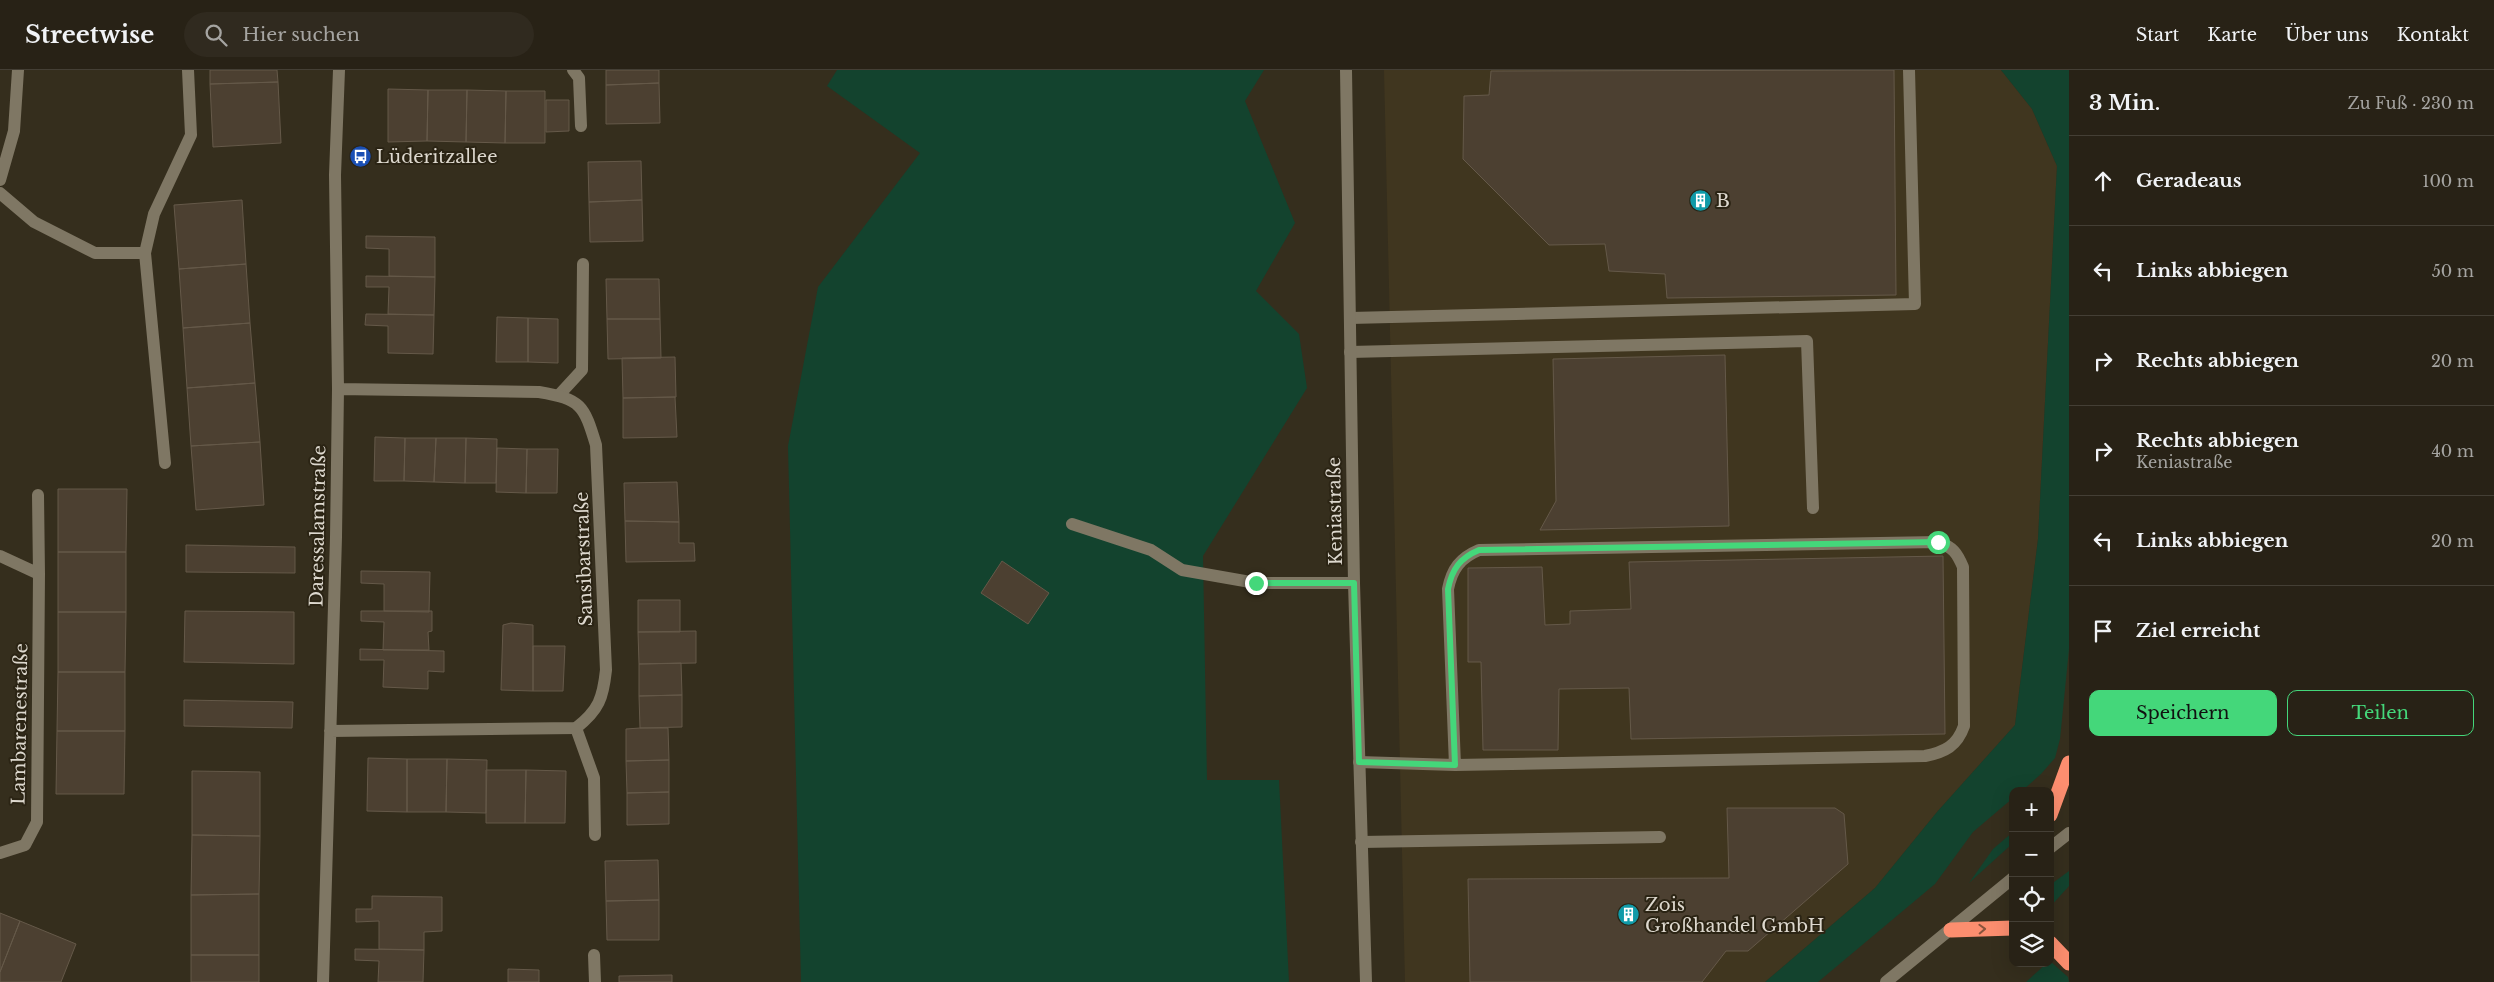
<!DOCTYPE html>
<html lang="de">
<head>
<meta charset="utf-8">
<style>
	body { margin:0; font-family:"Libre Baskerville",serif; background:#302a1f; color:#f1f3f6 }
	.controls { position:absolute; right:15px; bottom:15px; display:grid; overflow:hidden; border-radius:10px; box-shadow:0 5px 20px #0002 }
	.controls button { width:45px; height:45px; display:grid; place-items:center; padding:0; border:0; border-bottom:1px solid #443f35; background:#282216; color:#f1f3f6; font:25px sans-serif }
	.stop { position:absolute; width:15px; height:15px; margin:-11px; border:4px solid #44d77a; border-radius:50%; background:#fff }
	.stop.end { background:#44d77a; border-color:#fff; box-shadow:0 1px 5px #0008 }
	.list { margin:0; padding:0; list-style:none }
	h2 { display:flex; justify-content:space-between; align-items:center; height:65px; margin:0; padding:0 20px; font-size:21px }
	h2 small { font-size:16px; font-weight:400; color:#a5a4a1 }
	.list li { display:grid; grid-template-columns:32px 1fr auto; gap:15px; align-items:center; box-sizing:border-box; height:90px; padding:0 20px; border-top:1px solid #443f35 }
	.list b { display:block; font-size:19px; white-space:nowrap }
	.list p { margin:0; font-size:16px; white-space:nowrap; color:#a5a4a1 }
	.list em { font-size:16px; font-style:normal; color:#a5a4a1 }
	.actions { display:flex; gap:10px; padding:15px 20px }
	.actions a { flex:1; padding:11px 0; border:1px solid #44d77a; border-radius:10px; text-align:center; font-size:18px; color:#44d77a }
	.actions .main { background:#44d77a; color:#111 }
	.icon { flex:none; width:28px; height:28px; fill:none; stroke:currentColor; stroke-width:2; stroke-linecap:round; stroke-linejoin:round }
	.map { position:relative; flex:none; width:2069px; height:912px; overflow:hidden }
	header { display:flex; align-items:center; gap:30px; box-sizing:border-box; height:70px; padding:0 25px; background:#282216; border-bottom:1px solid #443f35 }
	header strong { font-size:24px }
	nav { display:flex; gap:28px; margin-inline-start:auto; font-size:18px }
	.search { width:350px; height:45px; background:#302a1f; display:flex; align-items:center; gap:12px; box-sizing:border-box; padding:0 18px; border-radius:28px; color:#a5a4a1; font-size:19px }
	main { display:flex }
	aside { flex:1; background:#282216 }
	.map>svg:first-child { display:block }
	.built { fill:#40361f }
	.green { fill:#13432e }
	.building { fill:#4c4031; stroke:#655949 }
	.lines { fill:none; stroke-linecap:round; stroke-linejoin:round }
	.lane { stroke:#7f7764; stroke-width:12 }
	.street { stroke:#7f7764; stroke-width:12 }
	.secondary { stroke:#7f7764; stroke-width:12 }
	.highway { stroke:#fc8e6f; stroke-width:15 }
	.oneway { stroke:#89543d }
	.route { stroke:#44d77a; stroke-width:6 }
	.labels { text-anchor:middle; stroke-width:4; stroke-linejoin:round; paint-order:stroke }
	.poi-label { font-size:18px; fill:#ddd8ce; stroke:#2b2414; text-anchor:start }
	.street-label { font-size:18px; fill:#ddd8ce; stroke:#2b2414 }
</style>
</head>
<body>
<header>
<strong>Streetwise</strong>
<div class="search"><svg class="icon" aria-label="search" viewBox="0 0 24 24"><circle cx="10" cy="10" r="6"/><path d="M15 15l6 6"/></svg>Hier suchen</div>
<nav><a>Start</a><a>Karte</a><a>Über uns</a><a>Kontakt</a></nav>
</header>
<main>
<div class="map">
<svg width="2069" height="912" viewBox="0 0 2069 912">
	<rect width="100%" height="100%" fill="#352e1d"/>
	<path class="built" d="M 1384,0 L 2001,0 L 2032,39 L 2057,96 L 2038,469 L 2015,655 L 1937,742 L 1875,818 L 1765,912 L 1405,912 Z"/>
	<path class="green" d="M 837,0 L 1264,0 L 1245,31 L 1295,153 L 1256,221 L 1299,264 L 1307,318 L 1203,486 L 1207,710 L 1279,710 L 1289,912 L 801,912 L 788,376 L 818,217 L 920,83 L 827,16 Z
		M 2001,0 L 2069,0 L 2069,579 L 2060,669 L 2055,688 L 2041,704 L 2022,721 L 2013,721 L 2013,728 L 1973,762 L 1935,814 L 1818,912 L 1765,912 L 1875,818 L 1937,742 L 2015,655 L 2038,469 L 2057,96 L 2032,39 Z
		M 2013,762 L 2013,773 L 1969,813 L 1993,779 Z
		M 2069,801 L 2069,816 L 2050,837 L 2050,815 Z
		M 2050,891 L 2068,907 L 2069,912 L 2026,912 L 2047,893 L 2050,893 Z"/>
	<path class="building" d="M 210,0 L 277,0 L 278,12 L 210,14 Z
		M 606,0 L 659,0 L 659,13 L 606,15 Z
		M 1894,0 L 1896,225 L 1667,228 L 1665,204 L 1609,201 L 1605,174 L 1549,175 L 1463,89 L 1464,26 L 1489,25 L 1491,1 Z
		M 278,12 L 281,73 L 213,77 L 210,14 Z
		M 659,13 L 660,53 L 606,54 L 606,15 Z
		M 388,19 L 428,20 L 427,71 L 388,72 Z
		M 428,20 L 467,20 L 466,72 L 427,71 Z
		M 467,20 L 506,21 L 505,73 L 466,72 Z
		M 506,21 L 545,21 L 545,73 L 505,73 Z
		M 546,30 L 569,30 L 569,61 L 546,62 Z
		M 641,91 L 642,130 L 589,132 L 588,92 Z
		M 242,130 L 246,194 L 179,199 L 174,135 Z
		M 642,130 L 643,171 L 590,172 L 589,132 Z
		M 366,166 L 435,167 L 435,207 L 389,206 L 389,179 L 366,178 Z
		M 246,194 L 250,253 L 183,258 L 179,199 Z
		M 366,206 L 435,207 L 434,245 L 388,244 L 389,217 L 366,217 Z
		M 606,209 L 659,209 L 660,249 L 607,249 Z
		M 366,244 L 434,245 L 433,284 L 388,283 L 388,256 L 365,255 Z
		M 497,247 L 528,248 L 528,292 L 496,292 Z
		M 528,248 L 558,249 L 558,293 L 528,292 Z
		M 607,249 L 660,249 L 661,288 L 608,289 Z
		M 250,253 L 255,313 L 187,318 L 183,258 Z
		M 1725,285 L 1729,456 L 1540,460 L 1556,431 L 1553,289 Z
		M 675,287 L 676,327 L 623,328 L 622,288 Z
		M 255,313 L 260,372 L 191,376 L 187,318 Z
		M 675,327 L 677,367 L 623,368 L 623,328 Z
		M 375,367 L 405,368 L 404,411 L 374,411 Z
		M 405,368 L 436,368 L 434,412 L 404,411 Z
		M 436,368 L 466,368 L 465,413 L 434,412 Z
		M 466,368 L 497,369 L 496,413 L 465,413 Z
		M 260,372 L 264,435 L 196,440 L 191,376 Z
		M 497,378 L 527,379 L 526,423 L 496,422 Z
		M 527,379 L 558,379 L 557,423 L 526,423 Z
		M 677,412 L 679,452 L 625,451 L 624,413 Z
		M 58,419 L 127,419 L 126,482 L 58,482 Z
		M 625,451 L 679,452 L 679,473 L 694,473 L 695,491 L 626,492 Z
		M 186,475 L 295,477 L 295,503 L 186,502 Z
		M 58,482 L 126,482 L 126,542 L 58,542 Z
		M 1943,486 L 1945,664 L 1631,669 L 1629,618 L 1559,619 L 1558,680 L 1483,680 L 1481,592 L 1468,592 L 1468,498 L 1542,497 L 1545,555 L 1570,554 L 1570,541 L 1631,539 L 1629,492 Z
		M 1002,491 L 1049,523 L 1028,554 L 981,523 Z
		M 361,501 L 430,502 L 429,542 L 384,541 L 384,514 L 361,513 Z
		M 638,530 L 680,530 L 680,562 L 638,562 Z
		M 185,541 L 294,542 L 294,594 L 184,592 Z
		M 361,541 L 432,541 L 432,561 L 428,562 L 429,580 L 383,580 L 384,552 L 361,551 Z
		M 58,542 L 126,542 L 125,602 L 58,602 Z
		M 511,553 L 533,555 L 533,621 L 501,620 L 503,555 Z
		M 696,561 L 696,593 L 639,594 L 638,562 Z
		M 533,576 L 565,576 L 563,621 L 533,621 Z
		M 360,579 L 444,581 L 444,602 L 428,601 L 428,619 L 383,617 L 384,590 L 360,590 Z
		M 681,593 L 682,625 L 639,626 L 639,594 Z
		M 58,602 L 125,602 L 125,661 L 57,661 Z
		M 682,625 L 682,657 L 640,658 L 639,626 Z
		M 184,630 L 293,632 L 292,658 L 184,656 Z
		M 640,658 L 668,658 L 669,690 L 626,691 L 626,659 Z
		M 57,661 L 125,661 L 124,724 L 56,724 Z
		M 368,688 L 407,689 L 407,742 L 367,741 Z
		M 407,689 L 447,689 L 446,742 L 407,742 Z
		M 447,689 L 487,690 L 486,743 L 446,742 Z
		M 669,690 L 669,722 L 627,723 L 626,691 Z
		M 486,700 L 526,700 L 525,753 L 486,753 Z
		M 526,700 L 566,701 L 565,753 L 525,753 Z
		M 192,701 L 260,702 L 260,766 L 192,765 Z
		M 669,722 L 669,754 L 627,755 L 627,723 Z
		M 1727,738 L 1835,738 L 1844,744 L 1848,794 L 1748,881 L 1726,881 L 1702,912 L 1470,912 L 1468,809 L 1729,808 Z
		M 192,765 L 260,766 L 259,824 L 191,825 Z
		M 658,790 L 659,830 L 606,831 L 605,791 Z
		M 259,824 L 259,885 L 191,885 L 191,825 Z
		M 372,826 L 442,827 L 442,861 L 424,862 L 424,880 L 379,879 L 379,851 L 356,852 L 356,839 L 372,839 Z
		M 659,830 L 659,870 L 607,870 L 606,831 Z
		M 0,843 L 20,851 L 0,902 Z
		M 20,851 L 76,874 L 61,912 L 0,912 L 0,902 Z
		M 355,879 L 424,880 L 423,912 L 378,912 L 379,891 L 355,890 Z
		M 191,885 L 259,885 L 259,912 L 191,912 Z
		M 508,899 L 539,900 L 539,912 L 508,912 Z
		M 672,905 L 672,912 L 619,912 L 619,906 Z"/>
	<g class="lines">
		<path class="lane" d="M 573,0 L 579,8 L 581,56
			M 1350,248 L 1915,234 L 1909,0
			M 1350,282 L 1807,271 L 1813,438
			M 559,325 L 582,300 L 583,194
			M 1072,454 L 1151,480 L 1182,500 L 1256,513 L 1354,513
			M 576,658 L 594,708 L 595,765
			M 1359,692 L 1455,695 L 1925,686 C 1945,682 1957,676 1964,656 L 1963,497 C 1957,483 1953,477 1938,472 L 1479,480 C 1460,488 1452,499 1448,519 L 1455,695
			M 1361,772 L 1660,767
			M 594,885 L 595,912"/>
		<path class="street" d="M 1346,0 L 1354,513 L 1366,912
			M 0,110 L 14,61 L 18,0
			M 0,123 L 34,152 L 95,183 L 145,183
			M 165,393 L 145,183 L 154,144 L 191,65 L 188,0
			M 38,425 L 39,504
			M 0,486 L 39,504 L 37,752 L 25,775 L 0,783
			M 330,661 L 576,658 C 599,640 603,628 606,600 L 596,375 C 584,335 581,329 539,322 L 338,319
			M 323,912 L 336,467 L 338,319 L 335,105 L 339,0"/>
		<path class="secondary" d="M 2050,778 L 2069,763
			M 1886,912 L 2013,808"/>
		<path class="highway" d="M 2050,745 L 2069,693
			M 1951,860 L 2013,858
			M 2050,873 L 2069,893"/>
	</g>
	<defs><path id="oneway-chevron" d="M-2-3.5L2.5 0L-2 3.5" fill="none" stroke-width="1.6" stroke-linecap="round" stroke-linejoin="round" transform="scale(1.25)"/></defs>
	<use class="oneway" href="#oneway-chevron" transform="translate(1982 859) rotate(-2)"/>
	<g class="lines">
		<path class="route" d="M 1256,513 L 1354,513 L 1359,692 L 1455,695 L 1448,519 C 1452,499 1460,488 1479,480 L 1938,472"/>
	</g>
	<defs>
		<symbol id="bus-disc" viewBox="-11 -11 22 22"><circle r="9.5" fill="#1a4fb4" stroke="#2b2414"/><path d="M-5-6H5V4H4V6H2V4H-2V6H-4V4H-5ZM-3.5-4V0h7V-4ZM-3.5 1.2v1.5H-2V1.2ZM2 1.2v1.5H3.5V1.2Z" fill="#fff"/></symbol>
		<symbol id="building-disc" viewBox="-11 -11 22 22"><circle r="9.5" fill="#0f9aa8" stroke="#2b2414"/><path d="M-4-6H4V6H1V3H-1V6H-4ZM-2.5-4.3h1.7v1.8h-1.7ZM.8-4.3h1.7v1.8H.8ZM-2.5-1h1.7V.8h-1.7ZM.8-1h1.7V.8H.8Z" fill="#fff"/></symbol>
	</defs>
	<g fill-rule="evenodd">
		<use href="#bus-disc" x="348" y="74" width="25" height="25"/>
		<use href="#building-disc" x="1688" y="118" width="25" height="25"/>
		<use href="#building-disc" x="1616" y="832" width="25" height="25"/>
	</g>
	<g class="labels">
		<g class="poi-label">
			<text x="376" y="93">Lüderitzallee</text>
			<text x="1716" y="137">B</text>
			<text x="1645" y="841">Zois<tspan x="1645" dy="21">Großhandel GmbH</tspan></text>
		</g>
		<g class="street-label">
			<text transform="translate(1335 441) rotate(-91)" y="6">Keniastraße</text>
			<text transform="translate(318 456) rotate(-89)" y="6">Daressalamstraße</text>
			<text transform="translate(584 489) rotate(-92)" y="6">Sansibarstraße</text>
			<text transform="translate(20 654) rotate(-89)" y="6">Lambarenestraße</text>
		</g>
	</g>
</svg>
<div class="controls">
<button>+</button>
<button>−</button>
<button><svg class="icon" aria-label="locate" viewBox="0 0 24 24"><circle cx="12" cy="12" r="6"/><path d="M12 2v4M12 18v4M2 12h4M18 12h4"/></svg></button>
<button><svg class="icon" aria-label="layers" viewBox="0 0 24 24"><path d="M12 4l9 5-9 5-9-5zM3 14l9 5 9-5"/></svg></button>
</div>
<div class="stop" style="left:1938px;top:472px"></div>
<div class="stop end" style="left:1256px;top:513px"></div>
</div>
<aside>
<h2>3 Min.<small>Zu Fuß · 230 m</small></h2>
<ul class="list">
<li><svg class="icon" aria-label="ahead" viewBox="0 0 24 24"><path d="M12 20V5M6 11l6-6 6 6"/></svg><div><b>Geradeaus</b></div><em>100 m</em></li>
<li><svg class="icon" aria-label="left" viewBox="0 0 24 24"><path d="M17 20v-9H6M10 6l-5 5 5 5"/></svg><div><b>Links abbiegen</b></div><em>50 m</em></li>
<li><svg class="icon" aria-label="right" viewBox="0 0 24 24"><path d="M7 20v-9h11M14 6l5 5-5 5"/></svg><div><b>Rechts abbiegen</b></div><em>20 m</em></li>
<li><svg class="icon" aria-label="right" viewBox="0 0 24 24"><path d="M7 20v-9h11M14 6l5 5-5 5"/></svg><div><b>Rechts abbiegen</b><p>Keniastraße</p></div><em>40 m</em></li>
<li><svg class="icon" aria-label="left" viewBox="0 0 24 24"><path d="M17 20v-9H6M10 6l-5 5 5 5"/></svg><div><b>Links abbiegen</b></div><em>20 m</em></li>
<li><svg class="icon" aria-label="arrive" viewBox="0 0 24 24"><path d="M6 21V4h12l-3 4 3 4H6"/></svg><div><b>Ziel erreicht</b></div></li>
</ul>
<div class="actions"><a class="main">Speichern</a><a>Teilen</a></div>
</aside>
</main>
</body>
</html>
